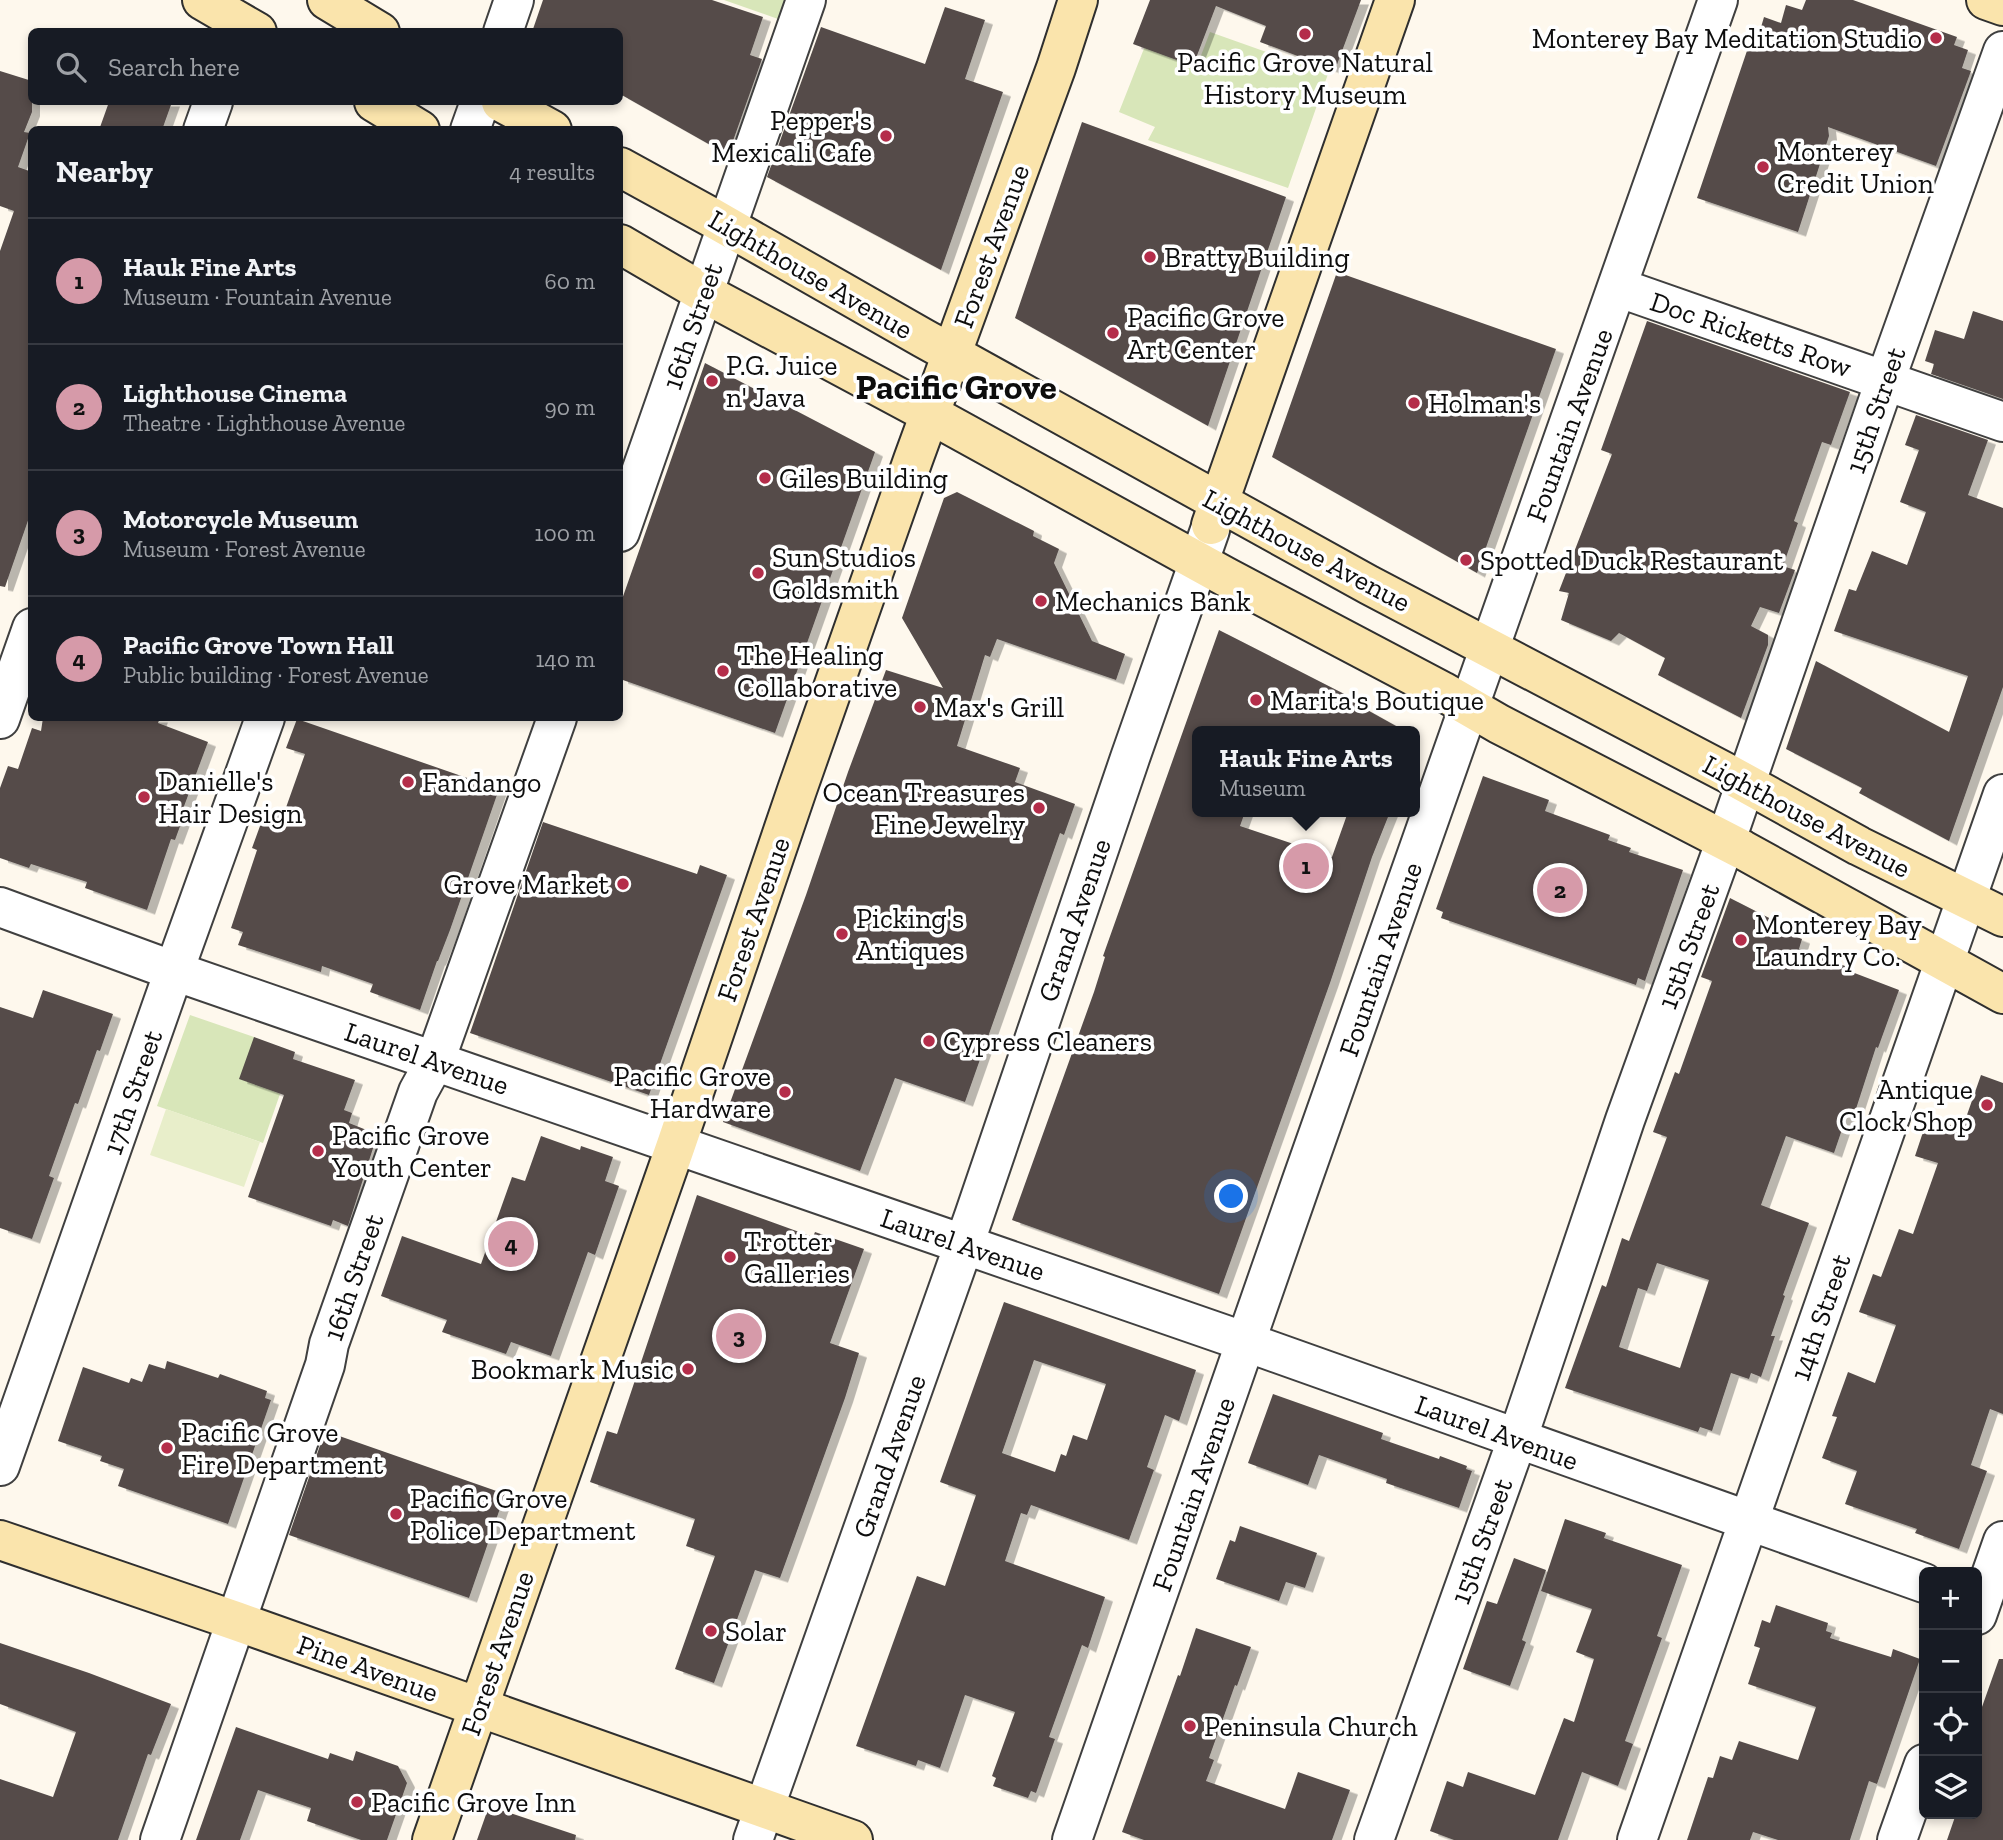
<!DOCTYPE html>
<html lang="en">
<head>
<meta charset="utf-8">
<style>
	body { margin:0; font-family:"Zilla Slab",serif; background:#20242c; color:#f1f3f6 }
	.controls { position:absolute; right:21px; bottom:21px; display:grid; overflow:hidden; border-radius:10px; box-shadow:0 4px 10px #0003 }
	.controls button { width:63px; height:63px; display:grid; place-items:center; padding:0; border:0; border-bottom:2px solid #363941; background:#171b24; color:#f1f3f6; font:35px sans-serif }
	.you { position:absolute; left:1232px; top:1197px; width:24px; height:24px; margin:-18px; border:5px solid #fff; border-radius:50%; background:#1a73e8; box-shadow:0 0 0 10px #1a73e833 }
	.badge { display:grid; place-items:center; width:46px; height:46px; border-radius:50%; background:#d69aa9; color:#111; font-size:23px; font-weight:700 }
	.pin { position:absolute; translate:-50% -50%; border:4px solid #fff; box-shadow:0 2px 7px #0006 }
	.popup { position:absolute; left:1192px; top:726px; width:228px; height:91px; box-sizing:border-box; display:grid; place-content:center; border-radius:10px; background:#171b24; filter:drop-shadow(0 2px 5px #0005); font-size:23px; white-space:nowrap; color:#9ea1a6 }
	.popup b { font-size:26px; color:#f1f3f6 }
	.popup::after { content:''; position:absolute; left:50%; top:100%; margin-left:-14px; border:14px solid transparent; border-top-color:#171b24 }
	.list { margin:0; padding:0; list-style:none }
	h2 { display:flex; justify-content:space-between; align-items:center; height:91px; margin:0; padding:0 28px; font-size:30px }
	h2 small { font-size:23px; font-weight:400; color:#9ea1a6 }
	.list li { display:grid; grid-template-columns:46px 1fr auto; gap:21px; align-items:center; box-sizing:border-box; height:126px; padding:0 28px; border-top:2px solid #363941 }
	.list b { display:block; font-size:26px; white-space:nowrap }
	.list p { margin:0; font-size:23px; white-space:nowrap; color:#9ea1a6 }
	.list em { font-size:23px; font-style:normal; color:#9ea1a6 }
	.icon { flex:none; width:38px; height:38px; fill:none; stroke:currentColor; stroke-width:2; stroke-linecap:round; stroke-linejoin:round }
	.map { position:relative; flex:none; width:2003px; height:1840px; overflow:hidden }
	.search { position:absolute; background:#171b24; box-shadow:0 4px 10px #0003; left:28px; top:28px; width:595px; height:77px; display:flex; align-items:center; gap:18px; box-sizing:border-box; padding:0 24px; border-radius:10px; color:#9ea1a6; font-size:26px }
	.panel { position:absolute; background:#171b24; box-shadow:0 4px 10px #0003; left:28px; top:126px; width:595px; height:595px; border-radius:10px }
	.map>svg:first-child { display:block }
	.green { fill:#d8e6b9 }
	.pitch { fill:#e8eeca }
	.building { fill:#544c4a; fill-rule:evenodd; filter:url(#shadow) }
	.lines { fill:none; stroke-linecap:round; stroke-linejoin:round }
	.street-casing { stroke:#404040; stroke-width:42 }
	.secondary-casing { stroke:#2f2f2f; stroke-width:42 }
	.street { stroke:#fff; stroke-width:38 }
	.secondary { stroke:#fae4ac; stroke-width:38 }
	.poi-dot { fill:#b42d4a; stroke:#fff; stroke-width:2.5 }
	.labels { text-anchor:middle; stroke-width:7; stroke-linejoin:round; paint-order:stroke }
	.poi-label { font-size:28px; fill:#0d0d0d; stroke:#fff; text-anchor:start }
	.street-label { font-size:28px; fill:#0d0d0d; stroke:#fff }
	.district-label { font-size:35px; font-weight:bold; fill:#0d0d0d; stroke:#fff }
</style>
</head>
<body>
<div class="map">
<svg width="2003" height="1840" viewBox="0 0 2003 1840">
	<defs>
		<filter id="shadow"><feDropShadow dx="8" dy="4.5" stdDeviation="0" flood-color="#0004"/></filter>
	</defs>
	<rect width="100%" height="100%" fill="#fef8ed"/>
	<path class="green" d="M 724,0 L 785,0 L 778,19 Z
		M 1210,32 L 1328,74 L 1288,188 L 1148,140 L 1155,127 L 1119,112 L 1145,46 L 1193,66 L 1197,66 Z
		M 190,1015 L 254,1037 L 280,1094 L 263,1143 L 157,1106 Z"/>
	<path class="pitch" d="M 166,1109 L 260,1142 L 244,1187 L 150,1155 Z"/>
	<path class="building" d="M 543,0 L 712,0 L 763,17 L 750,55 L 762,59 L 728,155 L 620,94 L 620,32 L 532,32 Z
		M 1150,0 L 1361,0 L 1335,70 L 1260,42 L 1266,26 L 1216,6 L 1193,66 L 1133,44 Z
		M 1806,0 L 1853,0 L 1957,37 L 1954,45 L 1968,50 L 1962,68 L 1971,71 L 1936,166 L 1828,127 L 1829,136 L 1798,232 L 1697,198 L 1751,39 L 1757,41 L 1764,17 L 1781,23 L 1786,5 L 1802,10 Z
		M 945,7 L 985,20 L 965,79 L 1003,92 L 941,270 L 767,177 L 821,27 L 925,64 Z
		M 0,71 L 32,81 L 32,112 L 24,132 L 30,133 L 18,167 L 32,172 L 32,509 L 5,587 L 0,586 L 0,251 L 14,211 L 0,206 Z
		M 109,102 L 172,102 L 162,130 L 99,130 Z
		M 1082,122 L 1286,197 L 1208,426 L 1015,318 Z
		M 1337,272 L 1556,349 L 1477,573 L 1272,457 Z
		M 1973,311 L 2003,321 L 2003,399 L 1931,374 L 1934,364 L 1925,361 L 1935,330 L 1964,339 Z
		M 1647,321 L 1850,392 L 1831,445 L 1822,442 L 1794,521 L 1798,523 L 1783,566 L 1795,570 L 1779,613 L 1760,607 L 1751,626 L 1768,635 L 1768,645 L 1741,718 L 1658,675 L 1665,658 L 1619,633 L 1611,641 L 1561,620 L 1569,593 L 1559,591 L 1612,454 L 1601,450 Z
		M 705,363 L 875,452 L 775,733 L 620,679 L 620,605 Z
		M 1916,415 L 1988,440 L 1968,495 L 2003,508 L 2003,687 L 1949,841 L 1859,793 L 1862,788 L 1786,749 L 1816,661 L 1949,732 L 1968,676 L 1834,631 L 1849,589 L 1856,591 L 1872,551 L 1907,565 L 1926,512 L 1900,502 L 1919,450 L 1905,445 Z
		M 957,492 L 1034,531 L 1033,536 L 1059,549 L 1054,563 L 1092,641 L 1125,654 L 1116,680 L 997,639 L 990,657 L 985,655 L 957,746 L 1020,768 L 1015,782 L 1075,804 L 1064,835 L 1060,833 L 965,1102 L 895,1078 L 860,1171 L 723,1122 L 806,895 L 848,772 L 886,670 L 943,688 L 902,618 L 944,498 Z
		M 1219,630 L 1354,699 L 1353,702 L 1405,731 L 1198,731 L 1198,812 L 1245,812 L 1240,826 L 1332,857 L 1348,812 L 1390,812 L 1372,857 L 1330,983 L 1219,1294 L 1012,1220 L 1094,992 L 1105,957 L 1103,956 Z
		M 43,718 L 160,718 L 158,723 L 208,742 L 183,809 L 186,810 L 175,840 L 171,839 L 147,910 L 85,888 L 87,882 L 31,864 L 29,868 L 0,858 L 0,788 L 8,766 L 18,769 L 32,728 L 41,731 Z
		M 297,719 L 499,789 L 450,930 L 438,961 L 437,961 L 420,1010 L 370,992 L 373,984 L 322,966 L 321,972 L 238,945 L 243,932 L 231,928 L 257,850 L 252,848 L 264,815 L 270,817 L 271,812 L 283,816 L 305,754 L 286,748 Z
		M 1483,776 L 1549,800 L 1545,811 L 1610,835 L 1608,840 L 1631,848 L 1629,852 L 1683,870 L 1645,981 L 1638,978 L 1636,985 L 1441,918 L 1443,912 L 1436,909 Z
		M 543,822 L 697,874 L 700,865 L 727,875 L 649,1095 L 470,1033 Z
		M 1730,898 L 1773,920 L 1771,927 L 1802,939 L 1799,949 L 1845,966 L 1844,969 L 1899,990 L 1878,1048 L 1876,1047 L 1855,1112 L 1849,1109 L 1834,1153 L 1786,1136 L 1761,1205 L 1809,1223 L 1783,1295 L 1785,1296 L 1771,1336 L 1775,1336 L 1761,1377 L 1751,1373 L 1749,1379 L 1731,1373 L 1712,1431 L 1700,1427 L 1698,1432 L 1565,1388 L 1602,1285 L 1606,1287 L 1622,1238 L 1629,1241 L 1667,1137 L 1653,1132 L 1675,1072 L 1679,1074 L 1712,981 L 1701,977 ZM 1657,1263 L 1709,1280 L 1680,1368 L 1619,1347 L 1638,1288 L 1647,1291 Z
		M 43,990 L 113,1014 L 100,1051 L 97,1050 L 78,1104 L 75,1103 L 49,1176 L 54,1178 L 32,1239 L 0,1228 L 0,1007 L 33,1018 Z
		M 254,1037 L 295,1052 L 293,1059 L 355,1080 L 344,1110 L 352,1113 L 349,1123 L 369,1131 L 367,1136 L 376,1139 L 348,1226 L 333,1220 L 331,1226 L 248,1197 L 284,1095 L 239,1079 Z
		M 1981,1075 L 2003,1083 L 2003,1414 L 1990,1409 L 1971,1465 L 1987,1471 L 1959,1549 L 1915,1533 L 1917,1529 L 1845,1504 L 1857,1471 L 1822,1458 L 1837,1417 L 1832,1416 L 1848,1372 L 1875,1383 L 1896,1325 L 1859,1312 L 1873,1274 L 1881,1277 L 1899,1229 L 1913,1234 L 1938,1163 L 1915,1156 L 1928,1117 L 1962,1129 Z
		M 541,1136 L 580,1150 L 581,1146 L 613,1157 L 605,1181 L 619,1186 L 595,1255 L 588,1252 L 551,1356 L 511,1342 L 506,1354 L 442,1332 L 447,1320 L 381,1296 L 402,1236 L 481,1264 L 512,1177 L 525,1181 Z
		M 697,1195 L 813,1237 L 815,1232 L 864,1249 L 830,1343 L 859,1353 L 845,1398 L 780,1578 L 755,1570 L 714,1683 L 675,1669 L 715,1556 L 686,1546 L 695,1519 L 590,1482 L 607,1431 L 617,1434 Z
		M 1004,1302 L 1196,1370 L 1179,1421 L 1165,1415 L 1147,1467 L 1154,1470 L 1129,1540 L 1031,1505 L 1027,1515 L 1021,1513 L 1005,1561 L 1105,1597 L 1088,1648 L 1082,1645 L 1049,1737 L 1055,1739 L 1036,1793 L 1031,1791 L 1028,1798 L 993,1786 L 996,1778 L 992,1776 L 1015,1712 L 965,1695 L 940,1768 L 918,1760 L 916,1766 L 856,1746 L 917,1576 L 945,1586 L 976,1495 L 940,1482 ZM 1034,1360 L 1106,1384 L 1087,1440 L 1073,1435 L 1066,1456 L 1061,1454 L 1055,1472 L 1002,1453 Z
		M 167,1361 L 218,1378 L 220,1374 L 267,1391 L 265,1398 L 271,1400 L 228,1524 L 118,1486 L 124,1469 L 100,1461 L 102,1456 L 58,1441 L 83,1367 L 129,1383 L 131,1378 L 142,1382 L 149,1364 L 165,1369 Z
		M 1273,1394 L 1383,1433 L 1381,1439 L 1439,1459 L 1440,1456 L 1467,1466 L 1466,1469 L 1472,1471 L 1459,1508 L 1386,1483 L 1387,1479 L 1319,1455 L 1308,1485 L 1248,1463 Z
		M 325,1431 L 505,1494 L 469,1598 L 289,1535 Z
		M 1565,1519 L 1606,1533 L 1604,1538 L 1682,1565 L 1657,1636 L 1662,1638 L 1625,1741 L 1633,1744 L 1618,1786 L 1582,1772 L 1558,1840 L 1454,1840 L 1430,1831 L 1447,1781 L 1463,1787 L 1468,1772 L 1535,1795 L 1564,1718 L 1574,1722 L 1594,1659 L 1576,1652 L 1592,1609 L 1541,1591 Z
		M 1240,1526 L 1317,1553 L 1305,1588 L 1286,1582 L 1279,1601 L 1216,1579 L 1230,1540 L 1235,1542 Z
		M 1514,1558 L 1546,1570 L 1522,1640 L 1526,1642 L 1510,1686 L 1463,1669 L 1487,1601 L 1497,1604 Z
		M 1776,1605 L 1828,1623 L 1826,1631 L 1832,1633 L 1830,1638 L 1891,1657 L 1893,1649 L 1920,1659 L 1877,1784 L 1869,1781 L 1850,1840 L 1778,1840 L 1753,1832 L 1750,1840 L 1687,1840 L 1708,1777 L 1713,1778 L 1720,1756 L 1732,1760 L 1739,1741 L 1798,1760 L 1816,1707 L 1748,1684 L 1760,1648 L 1754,1646 L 1762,1620 L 1770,1623 Z
		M 1196,1628 L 1251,1647 L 1237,1686 L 1235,1685 L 1209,1758 L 1214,1760 L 1206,1781 L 1285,1809 L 1298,1772 L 1350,1790 L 1332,1840 L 1144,1840 L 1122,1832 L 1178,1675 L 1180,1676 Z
		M 0,1643 L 89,1673 L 171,1704 L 151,1755 L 148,1754 L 118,1840 L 0,1840 L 0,1779 L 53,1797 L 76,1732 L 0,1704 Z
		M 1999,1659 L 2003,1659 L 2003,1840 L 1947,1840 L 1956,1814 L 1977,1814 L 1977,1721 Z
		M 236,1727 L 328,1759 L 330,1753 L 353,1761 L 356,1751 L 398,1766 L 407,1783 L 387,1840 L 361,1840 L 307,1821 L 311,1808 L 258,1790 L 240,1840 L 196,1840 Z
		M 489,1806 L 576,1835 L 575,1840 L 477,1840 Z"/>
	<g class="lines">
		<defs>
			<path id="street" d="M 503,32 L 514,0
				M 203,130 L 213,102
				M 470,130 L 480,102
				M 1617,287 L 2003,422
				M 620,532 L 806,0
				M 0,719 L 32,628
				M 0,907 L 174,971 L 1246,1342 L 1924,1583
				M 0,1466 L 174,971 L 265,718
				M 1977,1615 L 2003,1541
				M 160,1840 L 325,1365 L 329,1344 L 418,1092 L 435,1061 L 557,718
				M 753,1840 L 974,1216 L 1130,758 L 1210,530
				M 1072,1840 L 1301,1183 L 1718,0
				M 1374,1840 L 1517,1440 L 1625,1120 L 1726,840 L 1885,381 L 2003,51
				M 1637,1840 L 2003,794
				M 1897,1840 L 1924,1764"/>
			<path id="secondary" d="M 202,0 L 257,32
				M 327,0 L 380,32
				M 1986,0 L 2003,6
				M 374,102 L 420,130
				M 501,102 L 552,130
				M 620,167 L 711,217 L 923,338 L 1369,585 L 1727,773 L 1859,846 L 2003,917
				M 620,244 L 704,293 L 930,414 L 1226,577 L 1442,691 L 1499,724 L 1743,850 L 2003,994
				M 1211,525 L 1395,0
				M 0,1540 L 236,1621 L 853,1840
				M 432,1840 L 676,1145 L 797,790 L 913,460 L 1056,68 L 1078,0"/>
		</defs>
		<use href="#street" class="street-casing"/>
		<use href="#secondary" class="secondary-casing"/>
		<use href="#street" class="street"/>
		<use href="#secondary" class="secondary"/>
	</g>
	<g class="poi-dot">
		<circle cx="1305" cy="34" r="7"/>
		<circle cx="1936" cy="38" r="7"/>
		<circle cx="886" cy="136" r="7"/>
		<circle cx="1763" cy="167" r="7"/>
		<circle cx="1150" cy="257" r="7"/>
		<circle cx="1113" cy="333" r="7"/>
		<circle cx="712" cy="381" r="7"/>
		<circle cx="1414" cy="403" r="7"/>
		<circle cx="765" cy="478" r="7"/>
		<circle cx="1466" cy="560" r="7"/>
		<circle cx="758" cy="573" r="7"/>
		<circle cx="1041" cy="601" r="7"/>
		<circle cx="723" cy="671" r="7"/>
		<circle cx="1256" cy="700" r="7"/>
		<circle cx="920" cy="707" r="7"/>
		<circle cx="408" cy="782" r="7"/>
		<circle cx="144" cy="797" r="7"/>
		<circle cx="1039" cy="808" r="7"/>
		<circle cx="623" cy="884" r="7"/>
		<circle cx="842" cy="934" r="7"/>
		<circle cx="1741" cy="940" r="7"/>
		<circle cx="929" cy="1041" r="7"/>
		<circle cx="785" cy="1092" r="7"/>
		<circle cx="1987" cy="1105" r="7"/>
		<circle cx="318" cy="1151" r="7"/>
		<circle cx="730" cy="1257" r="7"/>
		<circle cx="688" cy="1369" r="7"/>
		<circle cx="167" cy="1448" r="7"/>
		<circle cx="396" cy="1514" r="7"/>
		<circle cx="711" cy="1631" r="7"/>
		<circle cx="1190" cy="1726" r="7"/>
		<circle cx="357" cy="1802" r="7"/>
	</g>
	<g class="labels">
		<g class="poi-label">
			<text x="1922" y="48" text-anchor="end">Monterey Bay Meditation Studio</text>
			<text x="1305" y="72" text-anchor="middle">Pacific Grove Natural<tspan x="1305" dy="32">History Museum</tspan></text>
			<text x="872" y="130" text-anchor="end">Pepper's<tspan x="872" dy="32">Mexicali Cafe</tspan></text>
			<text x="1777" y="161">Monterey<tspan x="1777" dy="32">Credit Union</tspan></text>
			<text x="1164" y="267">Bratty Building</text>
			<text x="1127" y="327">Pacific Grove<tspan x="1127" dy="32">Art Center</tspan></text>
			<text x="726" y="375">P.G. Juice<tspan x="726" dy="32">n' Java</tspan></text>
			<text x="1428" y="413">Holman's</text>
			<text x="779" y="488">Giles Building</text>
			<text x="772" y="567">Sun Studios<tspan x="772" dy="32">Goldsmith</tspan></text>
			<text x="1480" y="570">Spotted Duck Restaurant</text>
			<text x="1055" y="611">Mechanics Bank</text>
			<text x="737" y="665">The Healing<tspan x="737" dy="32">Collaborative</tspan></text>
			<text x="1270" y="710">Marita's Boutique</text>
			<text x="934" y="717">Max's Grill</text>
			<text x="158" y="791">Danielle's<tspan x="158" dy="32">Hair Design</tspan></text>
			<text x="422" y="792">Fandango</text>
			<text x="1025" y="802" text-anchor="end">Ocean Treasures<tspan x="1025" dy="32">Fine Jewelry</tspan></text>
			<text x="609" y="894" text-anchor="end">Grove Market</text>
			<text x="856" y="928">Picking's<tspan x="856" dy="32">Antiques</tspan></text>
			<text x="1755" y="934">Monterey Bay<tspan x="1755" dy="32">Laundry Co.</tspan></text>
			<text x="943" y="1051">Cypress Cleaners</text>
			<text x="771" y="1086" text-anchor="end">Pacific Grove<tspan x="771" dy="32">Hardware</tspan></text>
			<text x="1973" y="1099" text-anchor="end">Antique<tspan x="1973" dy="32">Clock Shop</tspan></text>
			<text x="332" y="1145">Pacific Grove<tspan x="332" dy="32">Youth Center</tspan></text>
			<text x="744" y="1251">Trotter<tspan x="744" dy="32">Galleries</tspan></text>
			<text x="674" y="1379" text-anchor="end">Bookmark Music</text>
			<text x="181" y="1442">Pacific Grove<tspan x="181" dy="32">Fire Department</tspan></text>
			<text x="410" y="1508">Pacific Grove<tspan x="410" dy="32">Police Department</tspan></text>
			<text x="725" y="1641">Solar</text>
			<text x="1204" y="1736">Peninsula Church</text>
			<text x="371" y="1812">Pacific Grove Inn</text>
		</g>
		<g class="street-label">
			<text transform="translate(991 246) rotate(-70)" y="10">Forest Avenue</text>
			<text transform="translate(811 274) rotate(30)" y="10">Lighthouse Avenue</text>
			<text transform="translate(692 326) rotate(-71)" y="10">16th Street</text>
			<text transform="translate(1751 334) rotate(19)" y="10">Doc Ricketts Row</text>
			<text transform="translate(1875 410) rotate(-71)" y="10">15th Street</text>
			<text transform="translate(1569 425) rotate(-70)" y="10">Fountain Avenue</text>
			<text transform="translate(1307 550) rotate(28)" y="10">Lighthouse Avenue</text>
			<text transform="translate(1807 816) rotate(28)" y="10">Lighthouse Avenue</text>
			<text transform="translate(753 919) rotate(-71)" y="10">Forest Avenue</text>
			<text transform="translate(1074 920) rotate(-71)" y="10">Grand Avenue</text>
			<text transform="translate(1688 946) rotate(-70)" y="10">15th Street</text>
			<text transform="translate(1380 959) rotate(-71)" y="10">Fountain Avenue</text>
			<text transform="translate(427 1058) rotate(19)" y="10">Laurel Avenue</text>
			<text transform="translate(132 1092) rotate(-71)" y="10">17th Street</text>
			<text transform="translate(963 1244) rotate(19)" y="10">Laurel Avenue</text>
			<text transform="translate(353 1277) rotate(-71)" y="10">16th Street</text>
			<text transform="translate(1820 1317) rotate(-71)" y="10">14th Street</text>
			<text transform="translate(1497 1432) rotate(20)" y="10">Laurel Avenue</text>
			<text transform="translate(889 1456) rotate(-71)" y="10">Grand Avenue</text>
			<text transform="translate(1193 1494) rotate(-71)" y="10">Fountain Avenue</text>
			<text transform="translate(1481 1541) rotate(-70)" y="10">15th Street</text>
			<text transform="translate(497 1653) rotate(-71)" y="10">Forest Avenue</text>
			<text transform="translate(368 1668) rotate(20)" y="10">Pine Avenue</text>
		</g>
		<g class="district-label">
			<text x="956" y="399">Pacific Grove</text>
		</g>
	</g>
</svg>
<div class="controls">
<button>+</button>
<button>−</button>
<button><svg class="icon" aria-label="locate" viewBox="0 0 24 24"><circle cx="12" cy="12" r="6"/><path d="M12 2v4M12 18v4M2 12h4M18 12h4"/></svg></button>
<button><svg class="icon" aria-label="layers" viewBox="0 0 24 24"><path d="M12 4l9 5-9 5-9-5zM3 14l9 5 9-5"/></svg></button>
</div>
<div class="you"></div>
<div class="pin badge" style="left:1306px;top:866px">1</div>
<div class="popup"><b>Hauk Fine Arts</b>Museum</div>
<div class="pin badge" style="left:1560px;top:890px">2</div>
<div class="pin badge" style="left:739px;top:1336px">3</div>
<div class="pin badge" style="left:511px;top:1244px">4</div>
<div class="search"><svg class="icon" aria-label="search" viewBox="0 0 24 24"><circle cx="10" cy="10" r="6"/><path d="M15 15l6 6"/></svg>Search here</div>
<section class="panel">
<h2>Nearby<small>4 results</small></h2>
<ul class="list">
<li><span class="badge">1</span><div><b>Hauk Fine Arts</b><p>Museum · Fountain Avenue</p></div><em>60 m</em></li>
<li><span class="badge">2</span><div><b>Lighthouse Cinema</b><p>Theatre · Lighthouse Avenue</p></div><em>90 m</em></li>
<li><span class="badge">3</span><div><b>Motorcycle Museum</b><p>Museum · Forest Avenue</p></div><em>100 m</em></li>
<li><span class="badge">4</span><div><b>Pacific Grove Town Hall</b><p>Public building · Forest Avenue</p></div><em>140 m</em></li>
</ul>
</section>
</div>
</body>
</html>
